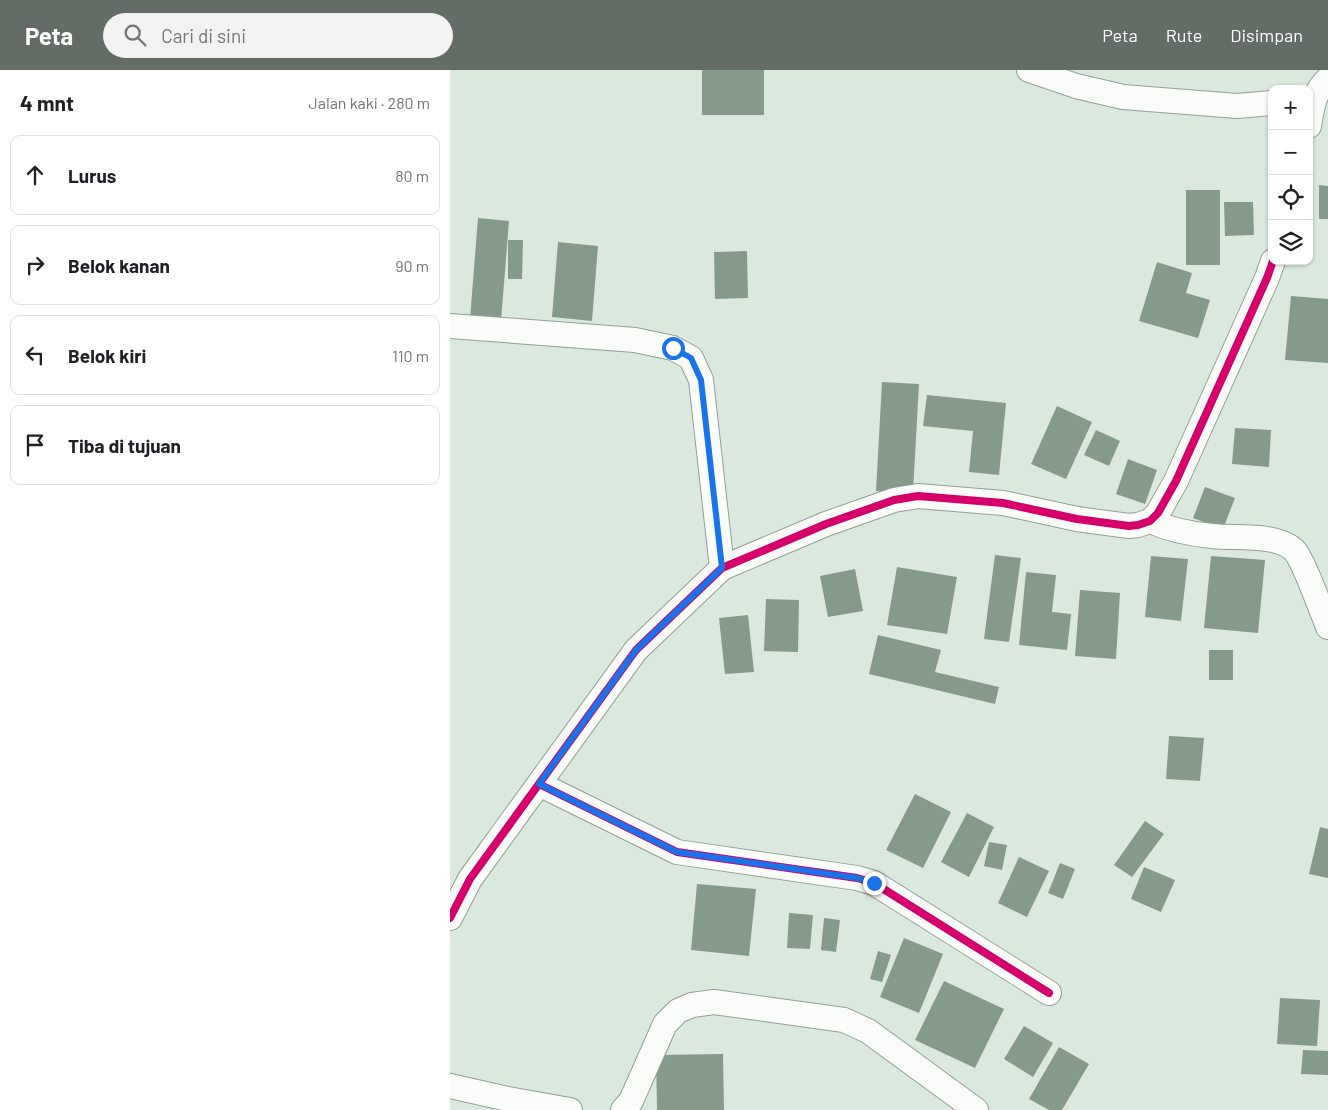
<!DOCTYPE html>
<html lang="id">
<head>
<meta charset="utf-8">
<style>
	body { margin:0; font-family:Barlow,sans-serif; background:#f2f2f2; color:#202124 }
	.controls { position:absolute; right:15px; top:15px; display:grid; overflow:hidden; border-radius:10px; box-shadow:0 1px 4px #0004 }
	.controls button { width:45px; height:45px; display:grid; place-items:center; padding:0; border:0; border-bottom:1px solid #e0e0e0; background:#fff; color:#202124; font:25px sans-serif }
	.stop { position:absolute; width:15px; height:15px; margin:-11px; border:4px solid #1a73e8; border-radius:50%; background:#fff }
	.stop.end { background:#1a73e8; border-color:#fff; box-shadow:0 1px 5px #0008 }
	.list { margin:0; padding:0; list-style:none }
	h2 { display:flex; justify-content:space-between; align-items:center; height:65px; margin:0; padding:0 20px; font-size:21px }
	h2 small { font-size:16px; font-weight:400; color:#757577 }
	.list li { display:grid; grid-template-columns:32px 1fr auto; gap:15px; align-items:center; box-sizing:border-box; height:80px; margin:0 10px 10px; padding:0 10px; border:1px solid #e0e0e0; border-radius:10px }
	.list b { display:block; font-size:19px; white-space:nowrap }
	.list em { font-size:16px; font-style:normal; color:#757577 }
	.icon { flex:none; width:28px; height:28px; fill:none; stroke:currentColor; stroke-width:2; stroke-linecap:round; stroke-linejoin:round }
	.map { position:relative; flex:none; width:878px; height:1040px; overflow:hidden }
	header { display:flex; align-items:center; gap:30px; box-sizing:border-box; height:70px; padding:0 25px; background:#636d65; color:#fff }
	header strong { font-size:24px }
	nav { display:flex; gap:28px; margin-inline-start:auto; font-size:18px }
	.search { width:350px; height:45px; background:#f2f2f2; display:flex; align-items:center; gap:12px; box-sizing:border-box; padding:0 18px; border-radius:28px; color:#757577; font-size:19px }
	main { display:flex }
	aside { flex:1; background:#fff }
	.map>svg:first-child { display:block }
	.building { fill:#859a8b }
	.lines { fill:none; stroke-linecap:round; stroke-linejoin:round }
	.minor-casing { stroke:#949e96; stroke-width:26 }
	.minor { stroke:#fafcfa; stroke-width:24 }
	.cycleway-casing { stroke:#fff; stroke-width:11 }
	.cycleway { stroke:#d6006c; stroke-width:8 }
	.route { stroke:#1a73e8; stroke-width:6 }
</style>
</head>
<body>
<header>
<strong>Peta</strong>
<div class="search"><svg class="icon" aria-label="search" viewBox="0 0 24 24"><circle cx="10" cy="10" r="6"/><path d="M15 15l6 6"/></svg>Cari di sini</div>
<nav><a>Peta</a><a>Rute</a><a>Disimpan</a></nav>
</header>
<main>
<aside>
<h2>4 mnt<small>Jalan kaki · 280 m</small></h2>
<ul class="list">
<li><svg class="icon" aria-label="ahead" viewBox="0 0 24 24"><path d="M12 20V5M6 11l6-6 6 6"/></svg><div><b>Lurus</b></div><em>80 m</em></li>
<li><svg class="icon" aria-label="right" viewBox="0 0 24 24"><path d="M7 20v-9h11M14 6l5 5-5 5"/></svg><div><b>Belok kanan</b></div><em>90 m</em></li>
<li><svg class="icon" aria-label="left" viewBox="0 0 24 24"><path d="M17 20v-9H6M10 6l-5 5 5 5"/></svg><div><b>Belok kiri</b></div><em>110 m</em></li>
<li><svg class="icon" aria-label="arrive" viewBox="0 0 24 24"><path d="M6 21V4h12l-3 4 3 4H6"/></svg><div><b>Tiba di tujuan</b></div></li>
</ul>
</aside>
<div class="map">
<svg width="878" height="1040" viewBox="0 0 878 1040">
	<rect width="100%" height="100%" fill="#dbe8de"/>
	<path class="building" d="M 252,0 L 314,0 L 314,45 L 252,45 Z
		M 869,115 L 878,116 L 878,149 L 869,149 Z
		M 736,120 L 770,120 L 770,195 L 736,195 Z
		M 774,132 L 803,132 L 804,165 L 775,166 Z
		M 28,148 L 59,151 L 51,251 L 20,249 Z
		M 58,170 L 73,170 L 72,209 L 58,209 Z
		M 108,172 L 148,176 L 142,251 L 102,247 Z
		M 297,181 L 298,228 L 265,229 L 264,182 Z
		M 707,192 L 742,203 L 736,223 L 760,230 L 748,268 L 689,251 Z
		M 841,226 L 878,229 L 878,293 L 835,290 Z
		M 432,312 L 469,314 L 463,422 L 426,421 Z
		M 477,325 L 556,333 L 549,405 L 519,402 L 523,361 L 473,356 Z
		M 607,336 L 642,352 L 616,409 L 581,394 Z
		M 785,358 L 821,360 L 819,397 L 782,394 Z
		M 646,360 L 670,371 L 659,396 L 634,385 Z
		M 678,389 L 707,400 L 695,434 L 666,424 Z
		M 755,417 L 785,428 L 773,459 L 743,448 Z
		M 545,485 L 571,488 L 559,572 L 534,569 Z
		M 701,486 L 738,489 L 731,551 L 695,547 Z
		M 761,486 L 815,490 L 808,563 L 754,558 Z
		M 447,497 L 507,507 L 497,564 L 437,555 Z
		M 405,499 L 413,541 L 378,547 L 370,506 Z
		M 576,502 L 606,505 L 602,542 L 621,544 L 617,580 L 569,575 Z
		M 630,520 L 670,523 L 666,589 L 625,586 Z
		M 316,529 L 349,530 L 348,582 L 314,581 Z
		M 298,545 L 304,602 L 275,604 L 269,548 Z
		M 428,565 L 491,580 L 485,602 L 549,617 L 545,634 L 419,604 Z
		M 759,580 L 783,580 L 783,610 L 759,610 Z
		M 719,666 L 754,668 L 750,711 L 716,709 Z
		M 465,724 L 501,742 L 473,798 L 436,780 Z
		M 517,743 L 544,757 L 519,807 L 491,792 Z
		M 695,751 L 714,764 L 682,807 L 664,795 Z
		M 870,757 L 878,759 L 878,808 L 859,804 Z
		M 539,772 L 557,775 L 552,800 L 534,796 Z
		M 569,787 L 599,801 L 577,847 L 548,833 Z
		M 610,793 L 625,799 L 613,829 L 598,823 Z
		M 694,797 L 725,810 L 711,842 L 681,829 Z
		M 247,814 L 306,819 L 299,886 L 241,880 Z
		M 339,843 L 363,845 L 360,879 L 337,878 Z
		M 374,848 L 390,850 L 386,882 L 371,880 Z
		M 454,868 L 493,884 L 469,943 L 430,927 Z
		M 428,881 L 441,885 L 432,912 L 420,909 Z
		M 494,911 L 554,939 L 525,998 L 465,970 Z
		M 830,928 L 870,930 L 867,976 L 827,974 Z
		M 574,956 L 603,973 L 583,1007 L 554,989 Z
		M 609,977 L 639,994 L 612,1040 L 599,1040 L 579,1029 Z
		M 853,980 L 878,981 L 878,1005 L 851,1004 Z
		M 273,984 L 274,1040 L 207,1040 L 206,985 Z"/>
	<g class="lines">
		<defs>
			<path id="minor" d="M 579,0 L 626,16 L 673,27 L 787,36 L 822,33
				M 859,56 C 862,38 864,21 878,9
				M 0,256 L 185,270 L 223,278 L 241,288 L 251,310 L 272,498
				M 700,451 C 720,460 741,464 762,466 C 786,469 825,463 844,480 C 853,489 872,542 878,557
				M 89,714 L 227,782 L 407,808 L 424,813 L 599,923
				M 0,848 L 20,809 L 186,580 L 272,498 L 376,454 L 444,430 L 468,426 L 553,433 L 627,449 L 679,456 L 688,455 L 700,451 L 708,443 L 726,411 L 817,208 L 823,191
				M 0,1016 L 58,1029 L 120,1040
				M 173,1040 L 181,1031 L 215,954 L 228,941 L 242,935 L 264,932 L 394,950 L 418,961 L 526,1040"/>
		</defs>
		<use href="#minor" class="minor-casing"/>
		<use href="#minor" class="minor"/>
		<defs>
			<path id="cycleway" d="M 89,714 L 227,782 L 407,808 L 424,813 L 599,923
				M 0,848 L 20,809 L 186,580 L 272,498 L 376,454 L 444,430 L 468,426 L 553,433 L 627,449 L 679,456 L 688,455 L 700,451 L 708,443 L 726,411 L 817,208 L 823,191"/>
		</defs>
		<use href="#cycleway" class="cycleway-casing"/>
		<use href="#cycleway" class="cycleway"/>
	</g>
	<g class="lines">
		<path class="route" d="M 223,278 L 241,288 L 251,310 L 272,498 L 186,580 L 89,714 L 227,782 L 407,808 L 424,813"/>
	</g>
</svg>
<div class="controls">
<button>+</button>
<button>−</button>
<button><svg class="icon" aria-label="locate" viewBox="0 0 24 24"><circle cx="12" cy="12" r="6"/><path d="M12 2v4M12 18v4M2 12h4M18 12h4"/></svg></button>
<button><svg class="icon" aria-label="layers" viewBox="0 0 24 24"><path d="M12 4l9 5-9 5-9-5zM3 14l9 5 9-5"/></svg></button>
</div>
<div class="stop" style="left:223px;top:278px"></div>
<div class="stop end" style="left:424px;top:813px"></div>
</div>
</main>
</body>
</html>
